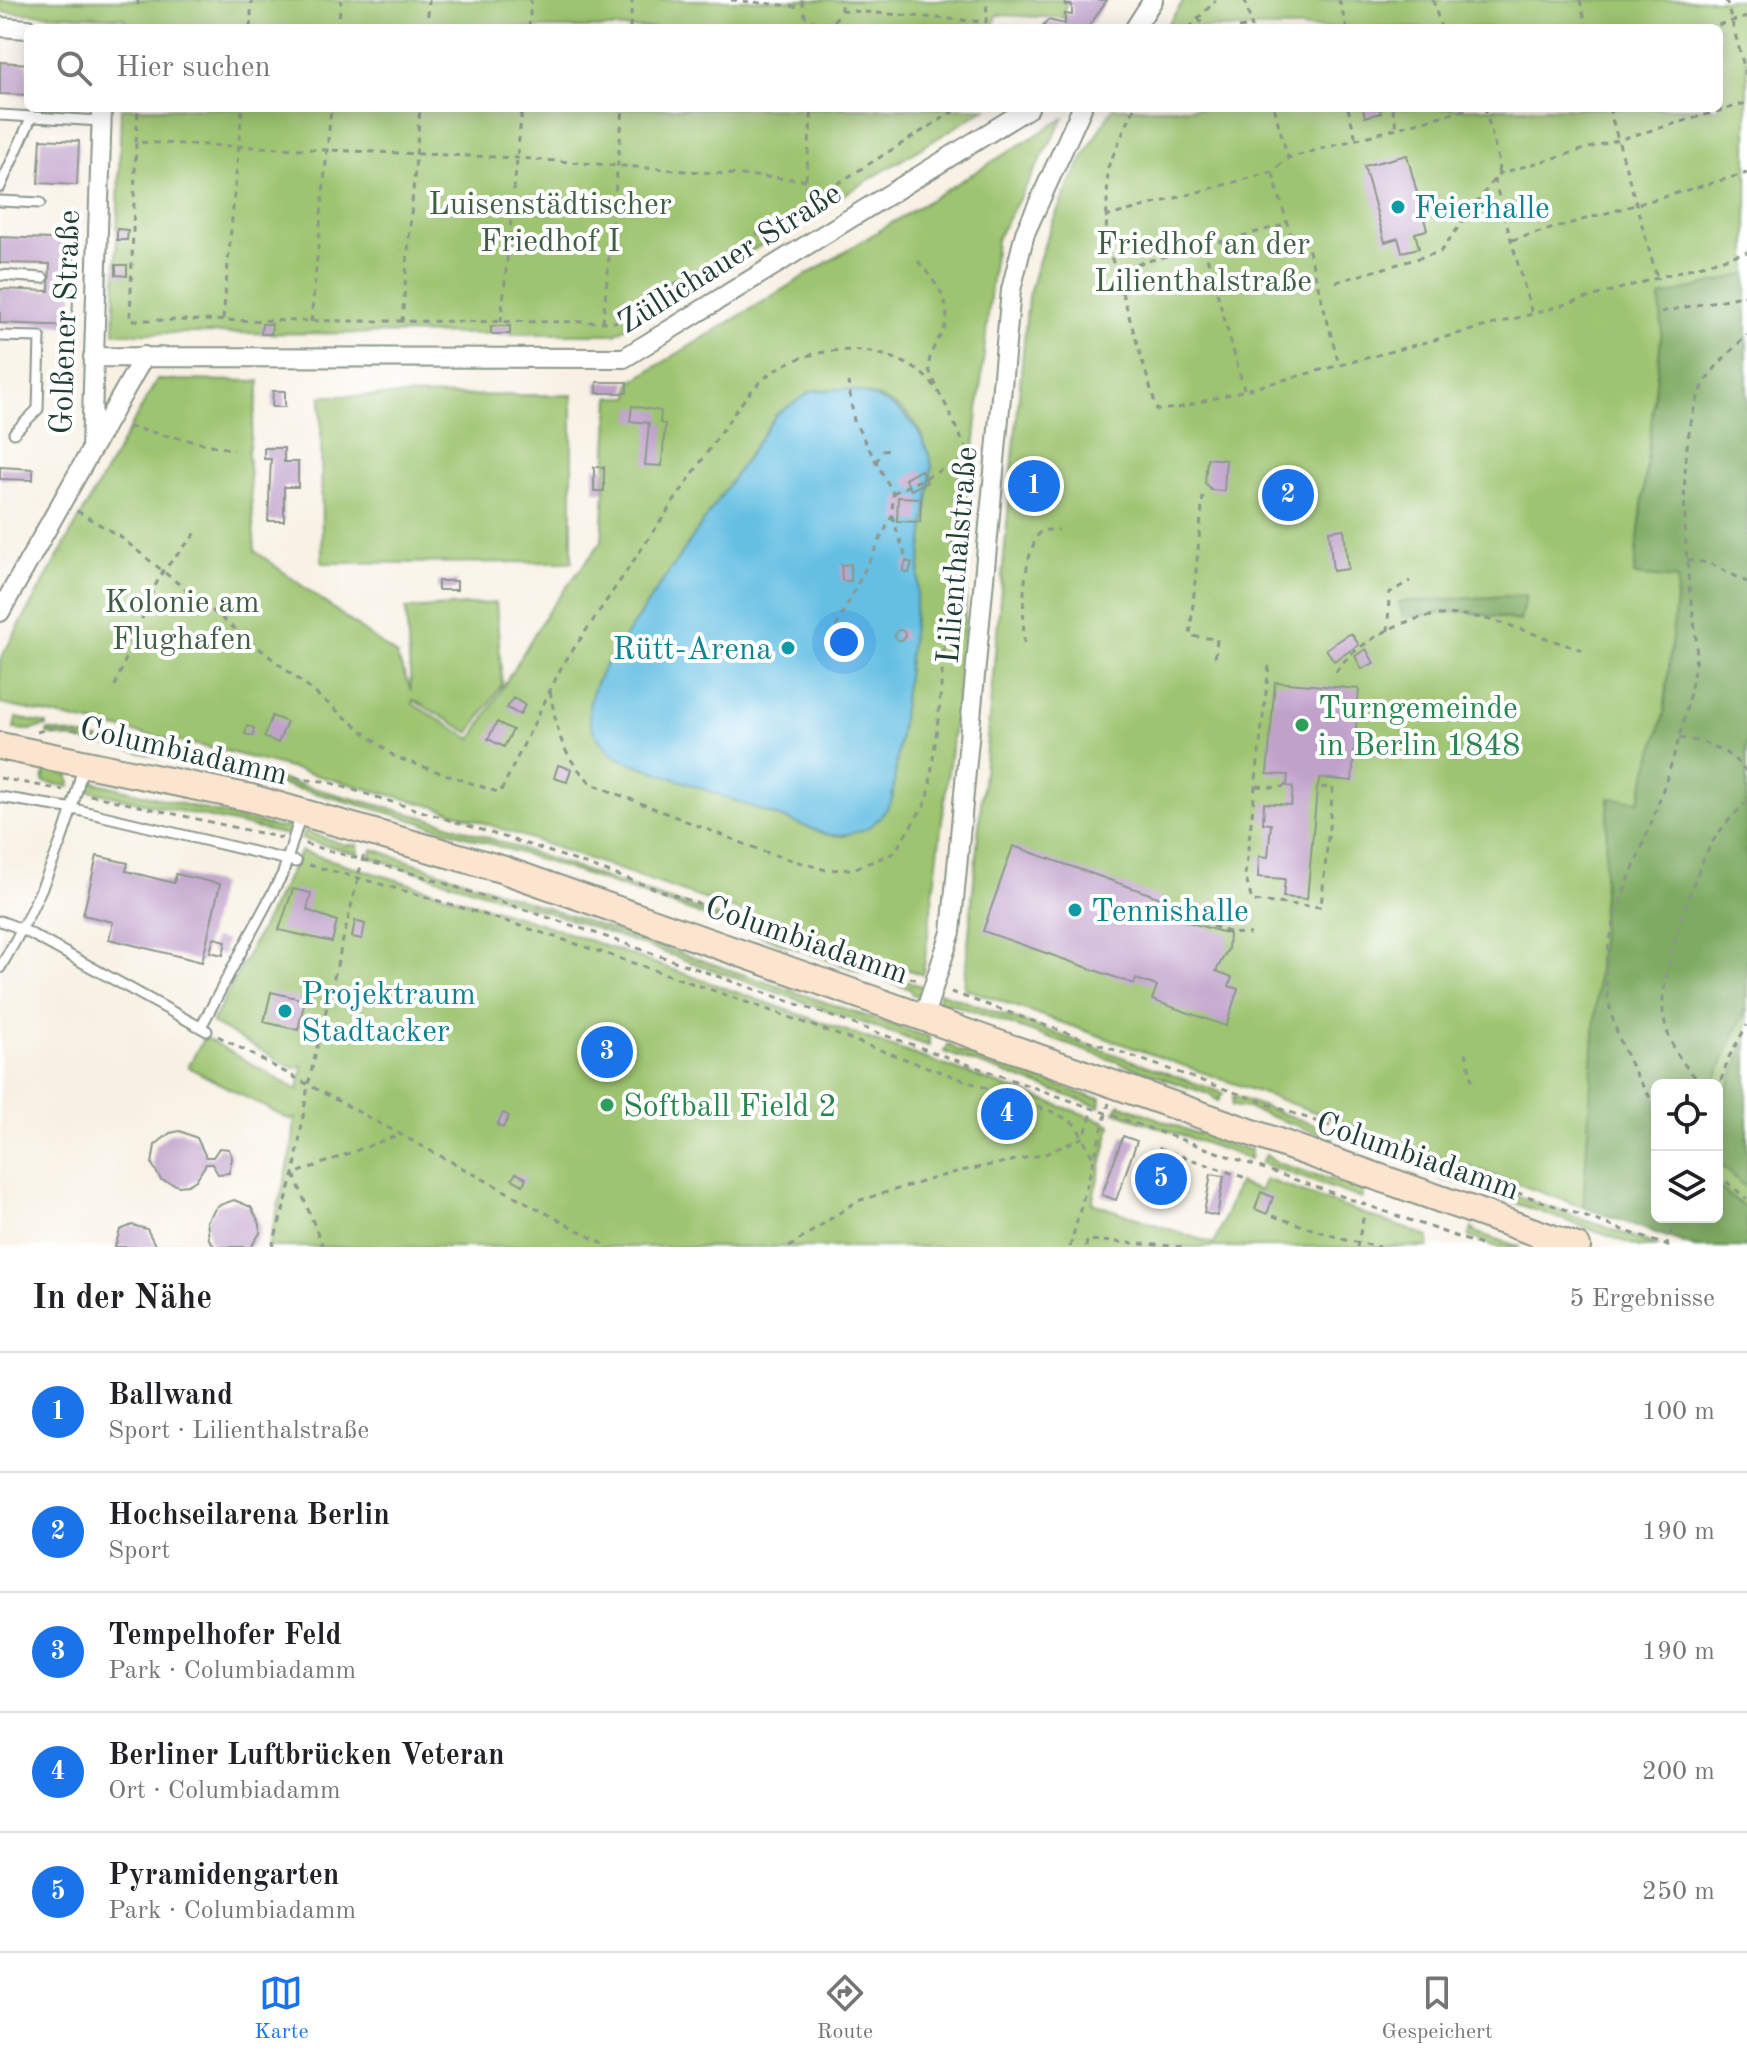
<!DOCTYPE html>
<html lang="de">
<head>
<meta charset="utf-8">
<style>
	body { margin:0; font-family:"Old Standard TT",serif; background:#f2f2f2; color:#202124 }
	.controls { position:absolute; right:24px; bottom:24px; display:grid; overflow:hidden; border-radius:12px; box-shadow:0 4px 20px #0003 }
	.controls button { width:72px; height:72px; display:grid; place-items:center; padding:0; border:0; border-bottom:2px solid #e0e0e0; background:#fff; color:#202124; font:40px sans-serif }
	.you { position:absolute; left:844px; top:642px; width:28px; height:28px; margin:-20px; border:6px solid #fff; border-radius:50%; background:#1a73e8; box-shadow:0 0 0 12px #1a73e833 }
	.badge { display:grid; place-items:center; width:52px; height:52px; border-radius:50%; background:#1a73e8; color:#fff; font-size:26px; font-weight:700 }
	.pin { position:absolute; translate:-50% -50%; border:4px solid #fff; box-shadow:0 2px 8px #0006 }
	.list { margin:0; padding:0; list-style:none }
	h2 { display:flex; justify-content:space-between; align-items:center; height:104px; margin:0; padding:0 32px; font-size:34px }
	h2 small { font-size:26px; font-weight:400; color:#757577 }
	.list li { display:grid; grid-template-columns:52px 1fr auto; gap:24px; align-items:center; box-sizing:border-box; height:120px; padding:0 32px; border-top:2px solid #e0e0e0 }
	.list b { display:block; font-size:30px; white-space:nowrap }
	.list p { margin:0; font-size:26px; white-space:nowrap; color:#757577 }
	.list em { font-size:26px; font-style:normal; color:#757577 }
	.icon { flex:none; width:44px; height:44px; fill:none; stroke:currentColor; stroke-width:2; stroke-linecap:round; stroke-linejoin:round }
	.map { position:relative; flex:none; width:1747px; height:1247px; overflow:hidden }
	.search { position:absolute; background:#fff; box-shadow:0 4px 20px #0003; left:24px; right:24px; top:24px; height:88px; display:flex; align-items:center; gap:20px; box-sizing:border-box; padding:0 28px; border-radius:12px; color:#757577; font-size:30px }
	.sheet { height:704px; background:#fff }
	nav { display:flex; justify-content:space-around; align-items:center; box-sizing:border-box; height:112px; border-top:2px solid #e0e0e0; background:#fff; font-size:22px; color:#757577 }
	nav a { display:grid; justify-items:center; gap:4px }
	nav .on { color:#1a73e8 }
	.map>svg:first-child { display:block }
	.green { fill:#9dc470; stroke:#5e8052; stroke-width:2; fill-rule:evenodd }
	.forest { fill:#7eaa62; stroke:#4e744b; stroke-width:2 }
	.water { fill:#65bfe3; stroke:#427e8c; stroke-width:2 }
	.building { fill:#c0a1ca }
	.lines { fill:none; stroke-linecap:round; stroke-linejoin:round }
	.lane-casing { stroke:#8c978c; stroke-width:13 }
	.street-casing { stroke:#8c978c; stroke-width:22 }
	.secondary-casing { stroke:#8c978c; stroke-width:30 }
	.path { stroke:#8c978c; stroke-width:3; stroke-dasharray:6 6; stroke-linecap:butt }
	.lane { stroke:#fff; stroke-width:9 }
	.street { stroke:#fff; stroke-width:18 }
	.secondary { stroke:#fce5cf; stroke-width:26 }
	.culture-dot { fill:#0f9aa8; stroke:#fff; stroke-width:3 }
	.leisure-dot { fill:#2e9e5b; stroke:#fff; stroke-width:3 }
	.labels { text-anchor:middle; stroke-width:8; stroke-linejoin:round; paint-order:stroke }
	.park-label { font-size:32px; fill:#3e5f43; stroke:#fff }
	.culture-label { font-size:32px; fill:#0d838f; stroke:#fff; text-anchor:start }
	.street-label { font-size:32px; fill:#1f3d34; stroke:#fff }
	.leisure-label { font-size:32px; fill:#27864d; stroke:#fff; text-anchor:start }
</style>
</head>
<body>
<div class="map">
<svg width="1747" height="1247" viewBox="0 0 1747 1247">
	<rect width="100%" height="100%" fill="#fff"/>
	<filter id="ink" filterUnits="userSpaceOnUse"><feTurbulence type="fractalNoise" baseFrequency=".0125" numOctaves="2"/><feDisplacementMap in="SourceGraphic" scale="16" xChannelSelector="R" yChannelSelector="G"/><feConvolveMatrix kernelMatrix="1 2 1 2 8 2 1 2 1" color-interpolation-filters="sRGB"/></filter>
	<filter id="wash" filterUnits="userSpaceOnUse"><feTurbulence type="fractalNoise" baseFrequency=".006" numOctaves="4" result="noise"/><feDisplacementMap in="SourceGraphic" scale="32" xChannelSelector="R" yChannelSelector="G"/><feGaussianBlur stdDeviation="1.8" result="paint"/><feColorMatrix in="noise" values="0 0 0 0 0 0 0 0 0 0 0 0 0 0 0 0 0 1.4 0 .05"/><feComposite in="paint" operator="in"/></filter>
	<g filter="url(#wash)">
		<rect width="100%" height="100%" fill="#f8f1e3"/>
		<path class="green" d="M 0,0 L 1066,0 L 1064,18 L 997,15 L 993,28 L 124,28 L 124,18 L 0,12 Z
			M 1184,0 L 1747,0 L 1747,1247 L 1696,1247 L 964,988 L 1028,298 C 1046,227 1074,169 1113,108 L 1719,108 L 1719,28 L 1165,28 ZM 1657,1085 L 1717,1085 L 1717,1217 L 1657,1217 Z
			M 121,108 L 987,108 L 615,334 L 114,333 Z
			M 1064,118 L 996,240 L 974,449 L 963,651 L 923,975 L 447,810 L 229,752 L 0,704 L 0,660 L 157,380 L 260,381 L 248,452 L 255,551 L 396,655 L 411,690 L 406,609 L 496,603 L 502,684 L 470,733 L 413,700 L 413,704 L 472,739 L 546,614 L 602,541 L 610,397 L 630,397 L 631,382 ZM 830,389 C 859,388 905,401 919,430 C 925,441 928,454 932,466 L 892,800 L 845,836 L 829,835 L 616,757 L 603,669 L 776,415 L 812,391 Z
			M 572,395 L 572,562 L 322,563 L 321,396 Z
			M 16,718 L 47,724 L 47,726 L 30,730 L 14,729 Z
			M 48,730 L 195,757 L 442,822 L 924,987 L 919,996 L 912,994 L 910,989 C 737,928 565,864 389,813 C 276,781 162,756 47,734 Z
			M 45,770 L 69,775 L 70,787 L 43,782 Z
			M 90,781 L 279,828 L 288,826 L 287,835 L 85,790 Z
			M 305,831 L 345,845 L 358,845 L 358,854 L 301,839 Z
			M 373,849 L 922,1035 L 929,1037 L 929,1046 L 566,918 L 369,857 Z
			M 301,851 L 540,923 L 1103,1121 L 1111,1125 L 1092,1203 L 1214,1244 L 1238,1183 L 1260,1191 L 1265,1179 L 1429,1237 L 1428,1247 L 268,1247 L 292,1151 L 295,1118 L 290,1120 L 188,1067 L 204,1037 L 298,1090 L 303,1066 L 293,1068 L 212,1023 Z
			M 939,992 L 1223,1093 L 1218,1101 L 1208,1094 L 949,1003 L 938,1003 Z
			M 949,1044 L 959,1051 L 1091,1097 L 1101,1098 L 1100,1107 L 944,1052 Z
			M 1233,1096 L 1335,1132 L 1331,1141 L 1326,1136 L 1247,1108 L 1232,1106 Z
			M 1120,1104 L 1197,1134 L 1204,1131 L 1220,1136 L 1224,1144 L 1251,1150 L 1250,1159 L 1115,1112 Z
			M 1266,1155 L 1275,1162 L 1363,1190 L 1362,1199 L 1261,1163 Z
			M 1443,1170 L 1659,1246 L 1640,1247 L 1453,1181 L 1442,1180 Z
			M 1472,1228 L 1477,1233 L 1521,1247 L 1497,1247 L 1469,1237 Z"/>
		<path class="forest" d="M 1747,274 L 1747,1007 L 1713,1085 L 1657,1085 L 1657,1217 L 1717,1217 L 1717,1186 L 1747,1209 L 1747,1247 L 1696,1247 L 1583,1207 L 1609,798 L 1639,801 L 1664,714 L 1678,579 L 1634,575 L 1662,329 L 1660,297 Z
			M 1526,595 L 1520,621 L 1462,611 L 1403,617 L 1399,602 Z
			M 1747,1039 L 1747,1189 L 1717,1161 L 1717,1116 Z"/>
		<path class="water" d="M 845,389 C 893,399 920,417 932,466 L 892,800 C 877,827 861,836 829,835 L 616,757 C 582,729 583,706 603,669 L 776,415 L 812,391 Z"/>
		<g id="blocks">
			<path class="building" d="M 1066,0 L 1107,0 L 1088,28 L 1042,28 L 1048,20 L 1065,24 L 1065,14 L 1072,15 L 1072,5 L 1065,5 Z
				M 0,62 L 28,64 L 28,95 L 0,94 Z
				M 1363,108 L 1379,108 L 1381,113 L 1365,117 Z
				M 41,139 L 79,141 L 77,185 L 38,183 Z
				M 1407,155 L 1427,230 L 1415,233 L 1419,248 L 1402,252 L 1398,238 L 1385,242 L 1364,166 Z
				M 117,229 L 128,230 L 127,240 L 117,240 Z
				M 0,237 L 75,240 L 72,326 L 0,323 L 0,289 L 49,291 L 50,264 L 0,263 Z
				M 116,265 L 127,265 L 127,276 L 116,275 Z
				M 262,324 L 272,324 L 271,334 L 261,334 Z
				M 491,326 L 510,326 L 510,334 L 491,334 Z
				M 597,382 L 627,382 L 627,393 L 597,393 Z
				M 273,391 L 285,391 L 285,407 L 272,407 Z
				M 632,406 L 661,411 L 660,423 L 665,424 L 662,466 L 645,465 L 649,423 L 630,421 Z
				M 264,448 L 284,448 L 284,462 L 298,462 L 298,487 L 284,487 L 284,521 L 268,521 L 271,459 L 264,459 Z
				M 1207,458 L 1226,460 L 1224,491 L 1211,490 L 1205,483 Z
				M 0,467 L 33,469 L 33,480 L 0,479 Z
				M 594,467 L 604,467 L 604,491 L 594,491 Z
				M 921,470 L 927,482 L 911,490 L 905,479 Z
				M 898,497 L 921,498 L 920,522 L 897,521 Z
				M 1344,529 L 1348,569 L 1333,571 L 1329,531 Z
				M 906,561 L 912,563 L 909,573 L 903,571 Z
				M 851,564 L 851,581 L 842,581 L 841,565 Z
				M 438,581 L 457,581 L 457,590 L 438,590 Z
				M895 635a5 5 0 1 1 10 0a5 5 0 1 1-10 0Z
				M 1351,633 L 1359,645 L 1334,661 L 1326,649 Z
				M 1366,649 L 1374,663 L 1362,669 L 1355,656 Z
				M 1275,682 L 1359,689 L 1352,781 L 1320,778 L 1317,789 L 1307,899 L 1283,897 L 1285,879 L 1258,877 L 1259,856 L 1268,857 L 1271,824 L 1263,823 L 1264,803 L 1291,805 L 1293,787 L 1287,786 L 1288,775 L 1267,774 Z
				M 513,698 L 525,705 L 520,715 L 507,708 Z
				M 272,716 L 287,722 L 278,743 L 264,737 Z
				M 497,722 L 513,730 L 504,747 L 488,739 Z
				M 247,726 L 254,728 L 253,736 L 245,734 Z
				M 558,765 L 571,769 L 567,782 L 554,778 Z
				M 1013,846 L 1164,899 L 1162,905 L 1183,912 L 1181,920 L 1229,934 L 1228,949 L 1216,971 L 1232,977 L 1229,986 L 1238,989 L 1226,1026 L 1152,1000 L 1157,986 L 1136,979 L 1134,984 L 983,931 Z
				M 97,856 L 128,863 L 126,871 L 174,883 L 176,874 L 220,884 L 202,962 L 109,939 L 113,922 L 83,915 Z
				M 293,889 L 311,893 L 307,910 L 337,921 L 332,942 L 279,930 Z
				M 355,921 L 365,924 L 362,939 L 352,937 Z
				M 214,938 L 226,941 L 223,955 L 210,952 Z
				M 271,992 L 305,1000 L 298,1030 L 264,1022 Z
				M 503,1113 L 509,1116 L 503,1128 L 497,1125 Z
				M 180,1131 L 197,1138 L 206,1157 L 213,1157 L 219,1148 L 229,1149 L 232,1158 L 229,1173 L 218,1174 L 212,1164 L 206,1164 L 196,1180 L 188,1185 L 179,1186 L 161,1180 L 152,1164 L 155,1145 L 170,1133 Z
				M 1123,1136 L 1137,1141 L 1116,1200 L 1102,1195 Z
				M 516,1173 L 526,1178 L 523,1185 L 512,1179 Z
				M 1211,1174 L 1224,1176 L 1217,1216 L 1204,1213 Z
				M 1261,1192 L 1273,1197 L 1267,1214 L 1255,1209 Z
				M 234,1200 L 251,1207 L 260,1224 L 260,1233 L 251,1247 L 215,1247 L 209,1239 L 207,1221 L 217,1206 Z
				M 132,1225 L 147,1229 L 156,1247 L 115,1247 L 120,1230 Z"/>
		</g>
	</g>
	<g filter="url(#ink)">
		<use href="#blocks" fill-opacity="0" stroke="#8c978c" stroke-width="2"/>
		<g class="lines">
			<defs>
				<path id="lane" d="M 0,115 L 101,121
					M 0,187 L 32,116
					M 0,201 L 40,203
					M 0,275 L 43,278
					M 0,336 L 40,337 L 38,409 L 14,433
					M 0,797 L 74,809 L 296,862
					M 0,921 L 22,929 L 207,1031
					M 0,968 C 37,905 68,836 83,765
					M 201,1027 L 283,873 L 301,814"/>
				<path id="street" d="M 0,27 L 28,29
					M 1135,28 L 1153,0
					M 93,357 L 624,358 L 1029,108
					M 91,449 L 102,108
					M 0,612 L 144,356
					M 924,1016 L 951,932 L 1011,290 L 1025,233 L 1082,108"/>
				<path id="secondary" d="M 0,746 L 251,798 L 501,869 L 1577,1247"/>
			</defs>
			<use href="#lane" class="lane-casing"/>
			<use href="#street" class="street-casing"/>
			<use href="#secondary" class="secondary-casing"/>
			<path class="path" d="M 731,0 L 802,7
				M 802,0 L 805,16 L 820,25 L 835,20 L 841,10 L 841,0
				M 1245,0 L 1252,28
				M 1339,0 L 1347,28
				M 1433,0 L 1441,28
				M 1580,0 L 1587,28
				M 1726,0 L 1747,78
				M 138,5 L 138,0
				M 841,10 L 986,22 L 987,0
				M 1198,18 L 1205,28
				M 250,28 L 252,0
				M 338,28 L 341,0
				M 427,28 L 429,0
				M 529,28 L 531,0
				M 630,28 L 632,0
				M 1189,28 L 1216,0
				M 1239,28 L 1251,26
				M 1707,28 L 1747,17
				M 1134,108 L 1108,167 L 1106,239 L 1157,410 L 1178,408 L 1532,314 L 1747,252
				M 1274,108 L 1288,158
				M 1348,108 L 1356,139
				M 1392,108 L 1397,128
				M 1485,108 L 1499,163 L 1498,174
				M 1609,108 L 1657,278
				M 136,142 L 138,108
				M 1273,174 L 1293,244 L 1306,240 L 1339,365
				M 1494,179 L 1532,314
				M 806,180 L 517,158 L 136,142 L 130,320 L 615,322 L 959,108
				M 804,203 L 812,108
				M 1105,217 L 1272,172 L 1288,158 L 1471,108
				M 1512,240 L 1747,173
				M 1204,246 L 1244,389
				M 918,261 C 937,285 959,308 939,338 C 934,345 928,359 929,368 C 930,375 936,384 939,391
				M 1114,270 L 1287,224
				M 1336,282 L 1440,252 L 1498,174 L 1747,103
				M 1661,312 L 1747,295
				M 223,319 L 242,108
				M 311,322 L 331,108
				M 402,322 L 420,108
				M 501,322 L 522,108
				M 603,322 L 623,108
				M 128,427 L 234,450
				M 876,462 L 883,451 L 889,450
				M 893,493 L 958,462
				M 1203,496 L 1190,636 L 1217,639 L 1215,660
				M 77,511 L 119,536 L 395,757 L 500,793 L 562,666 L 734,413 C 744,400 753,387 767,376 C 810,342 888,340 929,380 C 944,395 952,421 962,440 L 967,448 L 980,452
				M 892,516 L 906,558
				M 1687,560 L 1709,563 L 1747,582
				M 836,627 L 892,516 L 893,493 L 854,421 L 848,382
				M 1388,631 L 1389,593 L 1410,581
				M 1024,643 C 1023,608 1021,560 1041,530 L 1059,530
				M 1269,666 L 1245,875 L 1252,901 L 1321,907 L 1333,788 L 1319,787
				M 1336,672 C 1347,655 1360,647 1377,636 C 1454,590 1509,629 1583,650
				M 115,686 L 154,588 L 163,571 L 196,533
				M 550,691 C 558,734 560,753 592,784 L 765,852 L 826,870 L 853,869 L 894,853 L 928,799 L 939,712 L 959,461 L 969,457
				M 37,732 L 59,726 L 305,780 L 325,781 L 539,848 L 917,980
				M 1679,738 C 1709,742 1727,749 1747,772
				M 0,778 L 63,790
				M 1257,786 L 1280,788 L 1287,784
				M 90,795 L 282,838
				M 305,844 L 422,876 L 595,933 L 1486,1247
				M 309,865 C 563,930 809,1026 1056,1113 L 1076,1125 L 1093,1158
				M 1193,924 L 1195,919 L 1231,933 L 1250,934
				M 951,992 L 1671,1247
				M 218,1036 L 609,1247
				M 1466,1052 L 1472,1081
				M 1704,1085 C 1682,1067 1666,1040 1663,1011 C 1660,975 1691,882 1708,850 C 1718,831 1732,816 1747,802
				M 1717,1092 L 1729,1057 L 1747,1025
				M 1657,1107 C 1633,1075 1612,1031 1607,991 C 1600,930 1637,866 1656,810 C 1673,761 1689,709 1696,657 C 1698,634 1691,607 1689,584 C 1684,531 1677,427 1706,381 C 1717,363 1733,349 1747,335
				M 1717,1174 L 1747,1199
				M 1141,1189 L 1155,1147 L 1249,1179
				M 1273,1216 L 1346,1240 L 1380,1247
				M 272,1247 L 294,1174 L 308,1085 L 364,853
				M 323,1247 L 294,1174 L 398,1135
				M 789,1247 L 857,1201 L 952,1173 L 1045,1154 L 1084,1137 L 1093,1109
				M 1070,1247 L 1109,1103
				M 1086,1247 L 1087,1240 L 1184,1247
				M 1357,1247 L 1364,1215
				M 1666,1247 L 1676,1217"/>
			<use href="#lane" class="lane"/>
			<use href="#street" class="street"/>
			<use href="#secondary" class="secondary"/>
		</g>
	</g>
	<g class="culture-dot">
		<circle cx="1398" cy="207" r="8"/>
		<circle cx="788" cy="648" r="8"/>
		<circle cx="1075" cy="910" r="8"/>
		<circle cx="285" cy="1011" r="8"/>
	</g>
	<g class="leisure-dot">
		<circle cx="1302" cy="725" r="8"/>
		<circle cx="607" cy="1105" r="8"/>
	</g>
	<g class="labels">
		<g class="park-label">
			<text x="550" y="214">Luisenstädtischer<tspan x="550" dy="37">Friedhof I</tspan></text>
			<text x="1203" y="254">Friedhof an der<tspan x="1203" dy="37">Lilienthalstraße</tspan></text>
			<text x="182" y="612">Kolonie am<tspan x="182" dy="37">Flughafen</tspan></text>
		</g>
		<g class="culture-label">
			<text x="1414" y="218">Feierhalle</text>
			<text x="772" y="659" text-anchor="end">Rütt-Arena</text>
			<text x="1091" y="921">Tennishalle</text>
			<text x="301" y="1004">Projektraum<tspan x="301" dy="37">Stadtacker</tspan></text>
		</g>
		<g class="street-label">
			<text transform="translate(729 257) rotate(-32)" y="11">Züllichauer Straße</text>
			<text transform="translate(64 322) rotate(-88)" y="11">Golßener Straße</text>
			<text transform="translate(956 555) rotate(-85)" y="11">Lilienthalstraße</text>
			<text transform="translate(184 750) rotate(13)" y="11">Columbiadamm</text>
			<text transform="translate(807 939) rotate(19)" y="11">Columbiadamm</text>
			<text transform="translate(1418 1155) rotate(19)" y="11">Columbiadamm</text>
		</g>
		<g class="leisure-label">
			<text x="1318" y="718">Turngemeinde<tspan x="1318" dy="37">in Berlin 1848</tspan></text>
			<text x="623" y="1116">Softball Field 2</text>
		</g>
	</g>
</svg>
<div class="controls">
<button><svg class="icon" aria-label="locate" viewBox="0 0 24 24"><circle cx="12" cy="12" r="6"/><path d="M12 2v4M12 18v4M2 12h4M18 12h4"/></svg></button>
<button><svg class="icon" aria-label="layers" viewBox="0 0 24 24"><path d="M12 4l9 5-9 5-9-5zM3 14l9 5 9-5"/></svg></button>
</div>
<div class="you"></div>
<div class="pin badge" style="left:1034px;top:486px">1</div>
<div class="pin badge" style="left:1288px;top:495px">2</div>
<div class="pin badge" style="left:607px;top:1052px">3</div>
<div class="pin badge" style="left:1007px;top:1114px">4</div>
<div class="pin badge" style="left:1161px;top:1179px">5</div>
<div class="search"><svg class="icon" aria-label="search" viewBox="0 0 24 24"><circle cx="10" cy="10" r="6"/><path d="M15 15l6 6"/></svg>Hier suchen</div>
</div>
<section class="sheet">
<h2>In der Nähe<small>5 Ergebnisse</small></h2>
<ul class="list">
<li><span class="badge">1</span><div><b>Ballwand</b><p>Sport · Lilienthalstraße</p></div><em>100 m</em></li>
<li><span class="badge">2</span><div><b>Hochseilarena Berlin</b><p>Sport</p></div><em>190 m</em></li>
<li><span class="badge">3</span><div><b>Tempelhofer Feld</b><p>Park · Columbiadamm</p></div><em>190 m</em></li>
<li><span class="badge">4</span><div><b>Berliner Luftbrücken Veteran</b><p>Ort · Columbiadamm</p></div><em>200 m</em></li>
<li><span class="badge">5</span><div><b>Pyramidengarten</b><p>Park · Columbiadamm</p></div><em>250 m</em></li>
</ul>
</section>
<nav>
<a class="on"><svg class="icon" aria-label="map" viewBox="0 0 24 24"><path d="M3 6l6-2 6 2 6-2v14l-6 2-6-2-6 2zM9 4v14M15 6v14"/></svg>Karte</a>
<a><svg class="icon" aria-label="directions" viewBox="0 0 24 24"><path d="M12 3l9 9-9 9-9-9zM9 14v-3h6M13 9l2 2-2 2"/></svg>Route</a>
<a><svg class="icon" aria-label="saved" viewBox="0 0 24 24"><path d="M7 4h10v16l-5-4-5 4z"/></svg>Gespeichert</a>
</nav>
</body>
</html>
